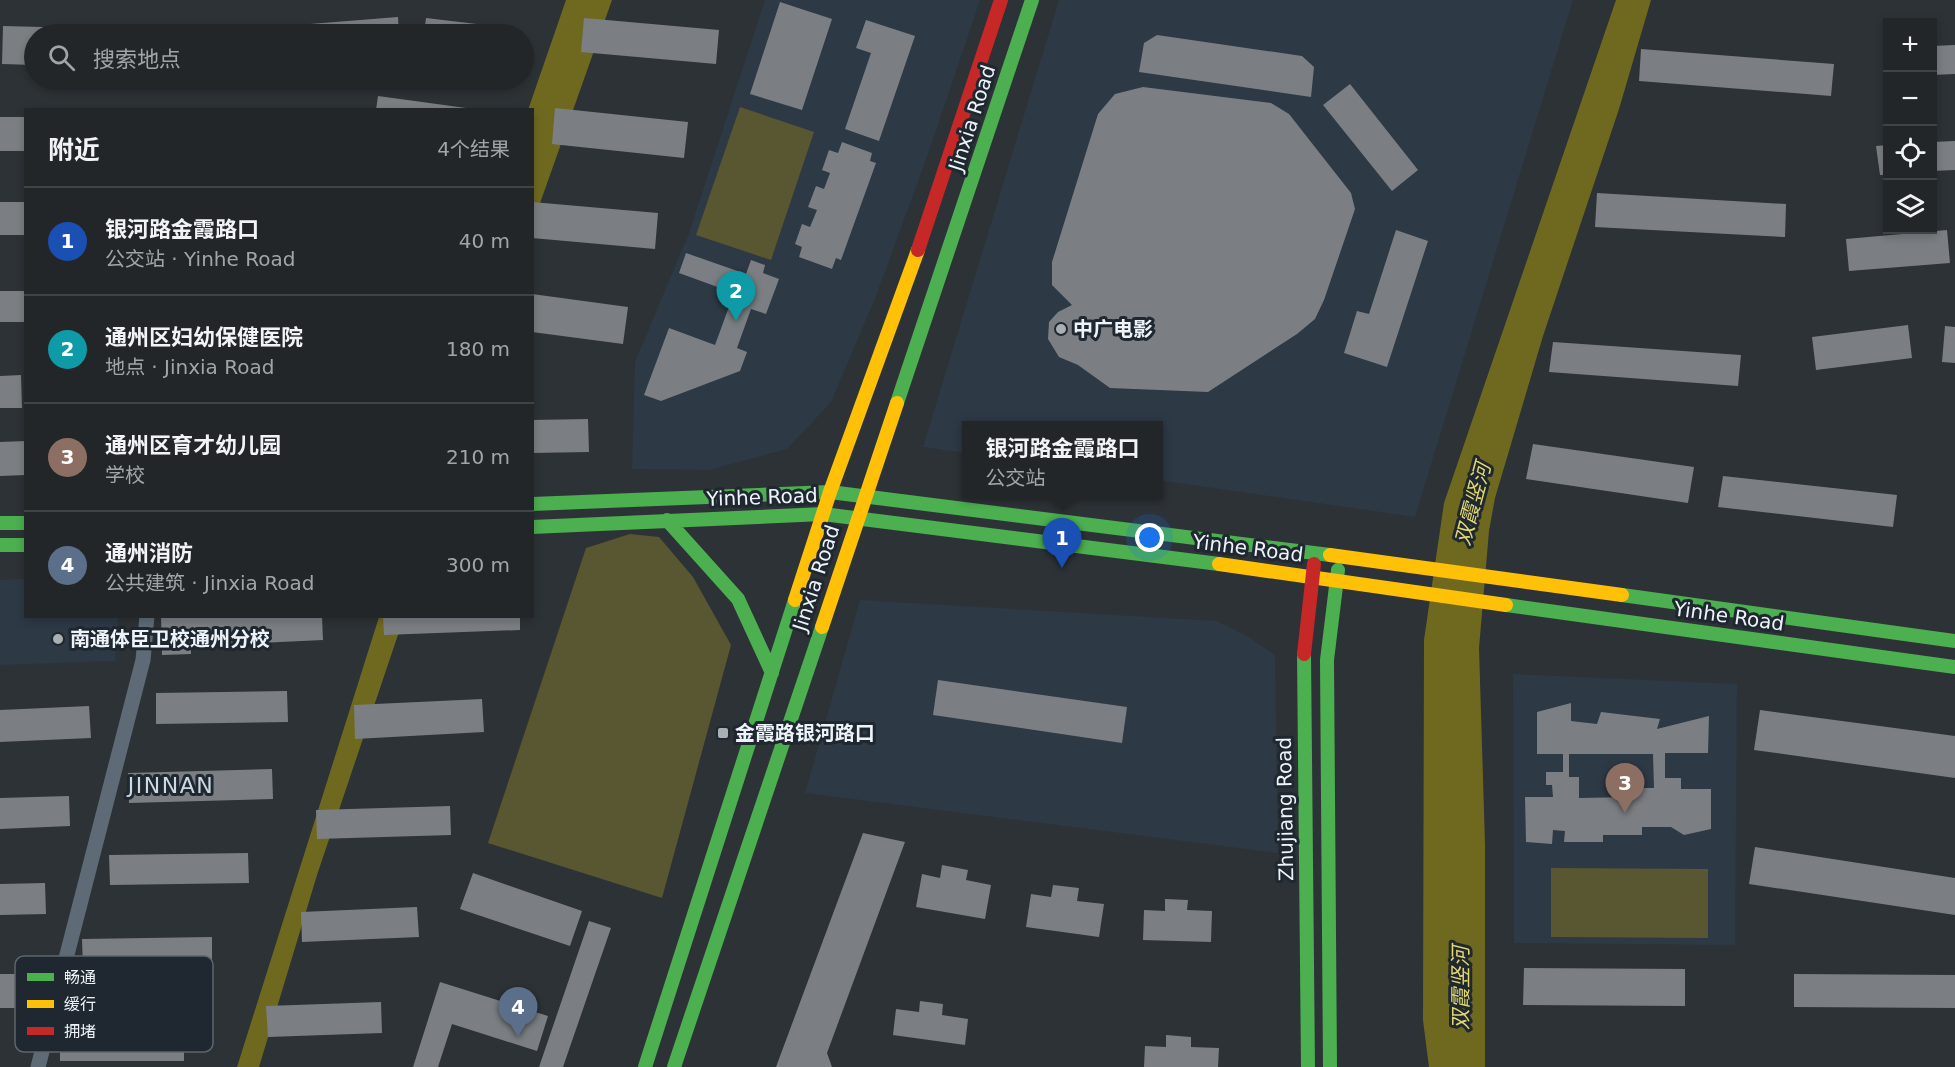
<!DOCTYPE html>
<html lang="zh">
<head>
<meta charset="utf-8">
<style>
	body { margin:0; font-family:"DejaVu Sans","Noto Sans SC",sans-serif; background:#2e3234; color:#f1f3f6 }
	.controls { position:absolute; right:18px; top:18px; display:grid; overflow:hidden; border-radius:0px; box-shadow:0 3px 9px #0003 }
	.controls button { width:54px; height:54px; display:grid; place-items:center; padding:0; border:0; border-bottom:2px solid #3f4345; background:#222628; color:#f1f3f6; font:30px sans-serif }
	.you { position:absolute; left:1150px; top:538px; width:21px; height:21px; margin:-15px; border:4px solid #fff; border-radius:50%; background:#1a73e8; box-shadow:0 0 0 9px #1a73e833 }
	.badge { display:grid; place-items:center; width:39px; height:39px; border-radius:50%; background:#ea580c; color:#fff; font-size:20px; font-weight:700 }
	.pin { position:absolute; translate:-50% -50px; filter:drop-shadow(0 2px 3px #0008) }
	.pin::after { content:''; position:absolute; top:32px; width:21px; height:18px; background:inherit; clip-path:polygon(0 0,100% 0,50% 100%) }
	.popup { position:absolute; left:962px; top:421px; width:201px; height:78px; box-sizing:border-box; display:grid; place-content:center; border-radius:0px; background:#222628; filter:drop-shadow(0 2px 4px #0005); font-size:20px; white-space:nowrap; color:#a2a5a8 }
	.popup b { font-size:22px; color:#f1f3f6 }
	.popup::after { content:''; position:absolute; left:50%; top:100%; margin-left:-12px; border:12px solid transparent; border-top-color:#222628 }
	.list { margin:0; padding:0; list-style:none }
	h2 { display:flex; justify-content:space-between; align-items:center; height:78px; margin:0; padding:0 24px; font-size:26px }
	h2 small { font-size:20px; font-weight:400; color:#a2a5a8 }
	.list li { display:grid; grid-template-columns:39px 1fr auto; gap:18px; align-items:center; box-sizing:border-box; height:108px; padding:0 24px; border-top:2px solid #3f4345 }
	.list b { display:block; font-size:22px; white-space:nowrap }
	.list p { margin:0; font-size:20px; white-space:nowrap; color:#a2a5a8 }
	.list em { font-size:20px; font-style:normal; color:#a2a5a8 }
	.icon { flex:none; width:33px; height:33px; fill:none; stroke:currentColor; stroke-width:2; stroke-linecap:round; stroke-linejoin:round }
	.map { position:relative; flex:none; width:1955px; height:1067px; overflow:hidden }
	.search { position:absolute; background:#222628; box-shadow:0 3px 9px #0003; left:24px; top:24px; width:510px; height:66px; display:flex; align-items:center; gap:15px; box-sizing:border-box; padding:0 21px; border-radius:33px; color:#a2a5a8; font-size:22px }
	.panel { position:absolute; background:#222628; box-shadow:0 3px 9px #0003; left:24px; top:108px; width:510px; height:510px; border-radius:0px }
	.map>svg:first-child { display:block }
	.built { fill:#2d3945 }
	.green { fill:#595731 }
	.water { fill:#6f6920 }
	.building { fill:#7b7f83; fill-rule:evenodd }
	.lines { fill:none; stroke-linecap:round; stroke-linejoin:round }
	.street { stroke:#5e6b77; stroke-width:15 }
	.fast { stroke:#4caf50; stroke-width:14 }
	.slow { stroke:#ffc107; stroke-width:14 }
	.jam { stroke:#c62828; stroke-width:14 }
	.poi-dot { fill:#aaafb4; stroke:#1f2830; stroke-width:2 }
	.labels { text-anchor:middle; stroke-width:6; stroke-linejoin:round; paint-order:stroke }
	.street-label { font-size:20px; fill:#edf3f8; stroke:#1f2830 }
	.poi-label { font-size:20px; font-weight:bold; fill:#edf3f8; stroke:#1f2830; text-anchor:start }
	.water-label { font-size:21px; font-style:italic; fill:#e1d76d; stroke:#1f2830 }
	.quarter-label { font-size:22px; letter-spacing:1.5px; fill:#ccd8e2; stroke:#1f2830 }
	.key { fill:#1f2830; stroke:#5d656c; stroke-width:1.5 }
	.key-label { font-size:16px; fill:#edf3f8 }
</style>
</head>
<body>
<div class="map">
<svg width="1955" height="1067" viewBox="0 0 1955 1067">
	<rect width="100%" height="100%" fill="#2d3236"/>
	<path class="built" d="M 765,0 L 980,0 L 928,154 L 876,296 L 831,402 L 787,449 L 709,470 L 632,469 L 635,362 L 689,233 Z
		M 1059,0 L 1573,0 L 1415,517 L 1158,480 L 1158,426 L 966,426 L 966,453 L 923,447 Z
		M 25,579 L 26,616 L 118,617 L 115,661 L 0,665 L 0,580 Z
		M 860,600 L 1217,621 L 1247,636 L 1275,655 L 1278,853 L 805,793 Z
		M 1513,674 L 1737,684 L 1735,945 L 1514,943 Z"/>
	<path class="green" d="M 740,107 L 814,132 L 771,260 L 696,235 Z
		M 630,534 L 659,537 L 693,577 L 731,645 L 662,898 L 488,843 L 586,548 Z
		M 1551,868 L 1708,869 L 1708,938 L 1551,937 Z"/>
	<path class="water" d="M 566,0 L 612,0 L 533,223 L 532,110 L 528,110 Z
		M 1616,0 L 1651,0 L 1619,109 L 1543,336 L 1495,498 L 1489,531 L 1479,648 L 1485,844 L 1485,1067 L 1429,1067 L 1423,1020 L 1424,640 L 1444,503 Z
		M 379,617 L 404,617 L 317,875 L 259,1067 L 237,1067 Z"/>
	<path class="building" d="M 780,2 L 832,19 L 802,110 L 750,94 Z
		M 398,17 L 399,34 L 311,34 L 310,24 Z
		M 426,18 L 502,27 L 501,34 L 424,34 Z
		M 584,18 L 719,30 L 716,64 L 581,52 Z
		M 866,20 L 915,36 L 879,141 L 845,129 L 871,53 L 856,48 Z
		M 3,26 L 120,29 L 120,34 L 34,34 L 34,65 L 2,64 Z
		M 282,29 L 283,34 L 206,34 L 206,33 Z
		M 1157,35 L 1302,56 L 1314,67 L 1311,97 L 1139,72 L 1144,43 Z
		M 1955,45 L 1955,74 L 1932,75 L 1932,46 Z
		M 1641,49 L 1834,64 L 1831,96 L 1639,81 Z
		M 1350,84 L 1418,170 L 1392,191 L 1323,105 Z
		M 1143,87 L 1271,103 L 1289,114 L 1351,193 L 1355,209 L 1324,300 L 1315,319 L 1297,334 L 1208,392 L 1110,388 L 1078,365 L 1059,357 L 1048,339 L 1049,322 L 1058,312 L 1072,305 L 1052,285 L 1052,262 L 1098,114 L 1115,94 Z
		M 378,96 L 466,108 L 466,110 L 376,110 Z
		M 555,108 L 688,122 L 684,158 L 552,144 Z
		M 0,117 L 26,117 L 26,151 L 0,151 Z
		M 1955,141 L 1955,170 L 1932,171 L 1932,142 Z
		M 842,142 L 872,153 L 870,161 L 876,163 L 841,260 L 836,258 L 832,269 L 799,257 L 802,247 L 795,244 L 802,224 L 810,227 L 817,210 L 808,207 L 816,186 L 824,189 L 830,173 L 822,170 L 829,150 L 838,153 Z
		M 1888,145 L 1888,175 L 1880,175 L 1876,146 Z
		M 1597,193 L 1786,204 L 1785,237 L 1595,227 Z
		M 0,202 L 26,202 L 26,235 L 0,235 Z
		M 532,202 L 658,213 L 655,249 L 532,238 Z
		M 1396,230 L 1428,241 L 1387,367 L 1344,353 L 1357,311 L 1369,314 Z
		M 1947,230 L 1950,263 L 1849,271 L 1846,239 Z
		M 686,253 L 746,274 L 751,260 L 765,265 L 763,273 L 779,279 L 766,314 L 751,309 L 737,348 L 747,352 L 740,371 L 661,401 L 644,395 L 669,328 L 715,345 L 734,293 L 679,273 Z
		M 0,291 L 26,291 L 26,322 L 0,322 Z
		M 532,294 L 628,307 L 623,344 L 532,332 Z
		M 1908,325 L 1912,358 L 1816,370 L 1812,337 Z
		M 1945,326 L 1955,327 L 1955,363 L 1942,362 Z
		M 1553,342 L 1741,355 L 1738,386 L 1549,372 Z
		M 21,375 L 22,408 L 0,408 L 0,376 Z
		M 588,419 L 589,452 L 532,453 L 532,420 Z
		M 26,441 L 26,475 L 0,476 L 0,442 Z
		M 1533,444 L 1694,467 L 1688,503 L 1526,479 Z
		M 1723,476 L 1897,495 L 1893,527 L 1718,507 Z
		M 161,616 L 322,616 L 323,640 L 191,646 L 191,654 L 162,655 Z
		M 383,616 L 520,616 L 520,630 L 384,635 Z
		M 938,680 L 1127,707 L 1122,743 L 933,715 Z
		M 287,691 L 288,722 L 156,724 L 156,693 Z
		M 482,699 L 484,732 L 355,739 L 354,705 Z
		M 1571,703 L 1571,721 L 1597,724 L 1601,712 L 1660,719 L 1657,729 L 1709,716 L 1708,753 L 1665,753 L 1665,778 L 1681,778 L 1681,789 L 1711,789 L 1711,829 L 1684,835 L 1671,827 L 1642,827 L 1642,835 L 1603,835 L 1603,842 L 1564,842 L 1565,831 L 1553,830 L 1552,844 L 1526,842 L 1525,797 L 1553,797 L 1552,785 L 1546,785 L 1546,772 L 1563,772 L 1563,754 L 1537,754 L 1537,712 ZM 1569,754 L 1653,754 L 1654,788 L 1630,788 L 1630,797 L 1579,798 L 1579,777 L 1569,777 Z
		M 89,706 L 91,738 L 0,742 L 0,710 Z
		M 1760,710 L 1955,736 L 1955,778 L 1754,750 Z
		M 272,769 L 273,799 L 129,803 L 128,773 Z
		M 69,796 L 70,826 L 0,829 L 0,798 Z
		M 450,806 L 451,835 L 317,839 L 316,810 Z
		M 863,833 L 905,842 L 827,1053 L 832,1067 L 776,1067 Z
		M 1755,847 L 1955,878 L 1955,915 L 1749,884 Z
		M 248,853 L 249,883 L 110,885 L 109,855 Z
		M 942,865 L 968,870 L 966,880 L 991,885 L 985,919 L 916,907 L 922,874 L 940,878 Z
		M 473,873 L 582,911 L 570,946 L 460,909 Z
		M 45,883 L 46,914 L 0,915 L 0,884 Z
		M 1053,885 L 1079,888 L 1077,901 L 1104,904 L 1099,937 L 1026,927 L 1031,894 L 1051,897 Z
		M 1165,899 L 1188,900 L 1187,910 L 1212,911 L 1211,942 L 1143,940 L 1144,910 L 1165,911 Z
		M 417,907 L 419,937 L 302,942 L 301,912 Z
		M 589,921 L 611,928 L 563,1067 L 539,1067 Z
		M 212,937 L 212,969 L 83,970 L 82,939 Z
		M 1524,968 L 1685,969 L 1685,1006 L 1523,1005 Z
		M 0,974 L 21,974 L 21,1008 L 0,1008 Z
		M 1794,974 L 1955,975 L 1955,1008 L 1794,1007 Z
		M 440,982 L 548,1016 L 537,1051 L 452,1024 L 438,1067 L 413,1067 Z
		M 920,1001 L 943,1004 L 942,1015 L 968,1019 L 965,1045 L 893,1035 L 896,1009 L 919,1012 Z
		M 381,1002 L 382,1033 L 268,1037 L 266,1006 Z
		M 60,1031 L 184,1031 L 184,1061 L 60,1061 Z
		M 1166,1035 L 1191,1037 L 1191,1047 L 1219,1048 L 1218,1067 L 1144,1067 L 1145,1046 L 1166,1047 Z"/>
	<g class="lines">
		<path class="street" d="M 38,1067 L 143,660 L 147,616"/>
		<path class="fast" d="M 897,403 L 1032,0
			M 532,504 L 830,492 L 1330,555
			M 667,520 L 738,599 L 772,673
			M 0,523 L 26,523
			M 532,527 L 823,514 L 1219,564
			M 0,545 L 26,545
			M 1622,595 L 1955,641
			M 1506,605 L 1955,667
			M 1304,654 L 1308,1067
			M 645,1067 L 795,600
			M 674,1067 L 822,627
			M 1330,1067 L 1327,660 L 1338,570"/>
		<path class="slow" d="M 1330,555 L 1622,595
			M 1219,564 L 1506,605
			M 795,600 L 830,492 L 918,250
			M 822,627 L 897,403"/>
		<path class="jam" d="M 918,250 L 1001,0
			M 1304,654 L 1314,564"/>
	</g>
	<g class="poi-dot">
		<circle cx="1061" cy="329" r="6"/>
		<circle cx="58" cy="639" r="6"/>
		<rect x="717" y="727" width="12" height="12" rx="3"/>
	</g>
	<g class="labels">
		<g class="street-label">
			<text transform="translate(972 118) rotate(-72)" y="7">Jinxia Road</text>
			<text transform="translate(762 497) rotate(-2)" y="7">Yinhe Road</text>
			<text transform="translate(1248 548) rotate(7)" y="7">Yinhe Road</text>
			<text transform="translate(816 578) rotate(-72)" y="7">Jinxia Road</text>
			<text transform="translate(1729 616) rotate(8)" y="7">Yinhe Road</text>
			<text transform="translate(1285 809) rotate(-91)" y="7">Zhujiang Road</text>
		</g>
		<g class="poi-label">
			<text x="1073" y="336">中广电影</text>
			<text x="70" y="646">南通体臣卫校通州分校</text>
			<text x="735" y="740">金霞路银河路口</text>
		</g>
		<g class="water-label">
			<text transform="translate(1473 504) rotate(-75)" y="7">双霞竖河</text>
			<text transform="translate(1461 988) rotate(-90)" y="7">双霞竖河</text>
		</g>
		<g class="quarter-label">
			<text x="171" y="793">JINNAN</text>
		</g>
	</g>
	<rect x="15" y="956" width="198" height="96" rx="9" class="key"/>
	<rect x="27" y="973" width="27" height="8" fill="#4caf50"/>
	<rect x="27" y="1000" width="27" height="8" fill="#ffc107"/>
	<rect x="27" y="1027" width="27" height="8" fill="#c62828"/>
	<g class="key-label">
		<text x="64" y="983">畅通</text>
		<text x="64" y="1010">缓行</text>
		<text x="64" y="1037">拥堵</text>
	</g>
</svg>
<div class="controls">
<button>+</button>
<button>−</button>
<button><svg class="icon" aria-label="locate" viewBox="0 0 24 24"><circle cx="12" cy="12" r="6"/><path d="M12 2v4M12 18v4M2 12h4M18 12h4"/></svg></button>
<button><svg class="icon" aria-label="layers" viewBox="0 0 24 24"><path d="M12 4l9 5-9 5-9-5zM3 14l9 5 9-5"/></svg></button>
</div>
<div class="you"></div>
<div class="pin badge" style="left:1062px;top:568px;background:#1a4fb4">1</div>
<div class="popup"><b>银河路金霞路口</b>公交站</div>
<div class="pin badge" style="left:736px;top:321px;background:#0f9aa8">2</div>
<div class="pin badge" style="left:1625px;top:813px;background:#8d6e63">3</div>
<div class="pin badge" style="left:518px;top:1037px;background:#5c6f8a">4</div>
<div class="search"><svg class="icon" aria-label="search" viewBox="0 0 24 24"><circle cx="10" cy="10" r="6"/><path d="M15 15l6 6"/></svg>搜索地点</div>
<section class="panel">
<h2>附近<small>4个结果</small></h2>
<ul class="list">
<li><span class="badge" style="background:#1a4fb4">1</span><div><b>银河路金霞路口</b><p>公交站 · Yinhe Road</p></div><em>40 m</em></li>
<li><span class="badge" style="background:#0f9aa8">2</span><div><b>通州区妇幼保健医院</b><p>地点 · Jinxia Road</p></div><em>180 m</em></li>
<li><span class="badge" style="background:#8d6e63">3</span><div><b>通州区育才幼儿园</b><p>学校</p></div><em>210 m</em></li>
<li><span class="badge" style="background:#5c6f8a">4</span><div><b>通州消防</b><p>公共建筑 · Jinxia Road</p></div><em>300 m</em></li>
</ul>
</section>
</div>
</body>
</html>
